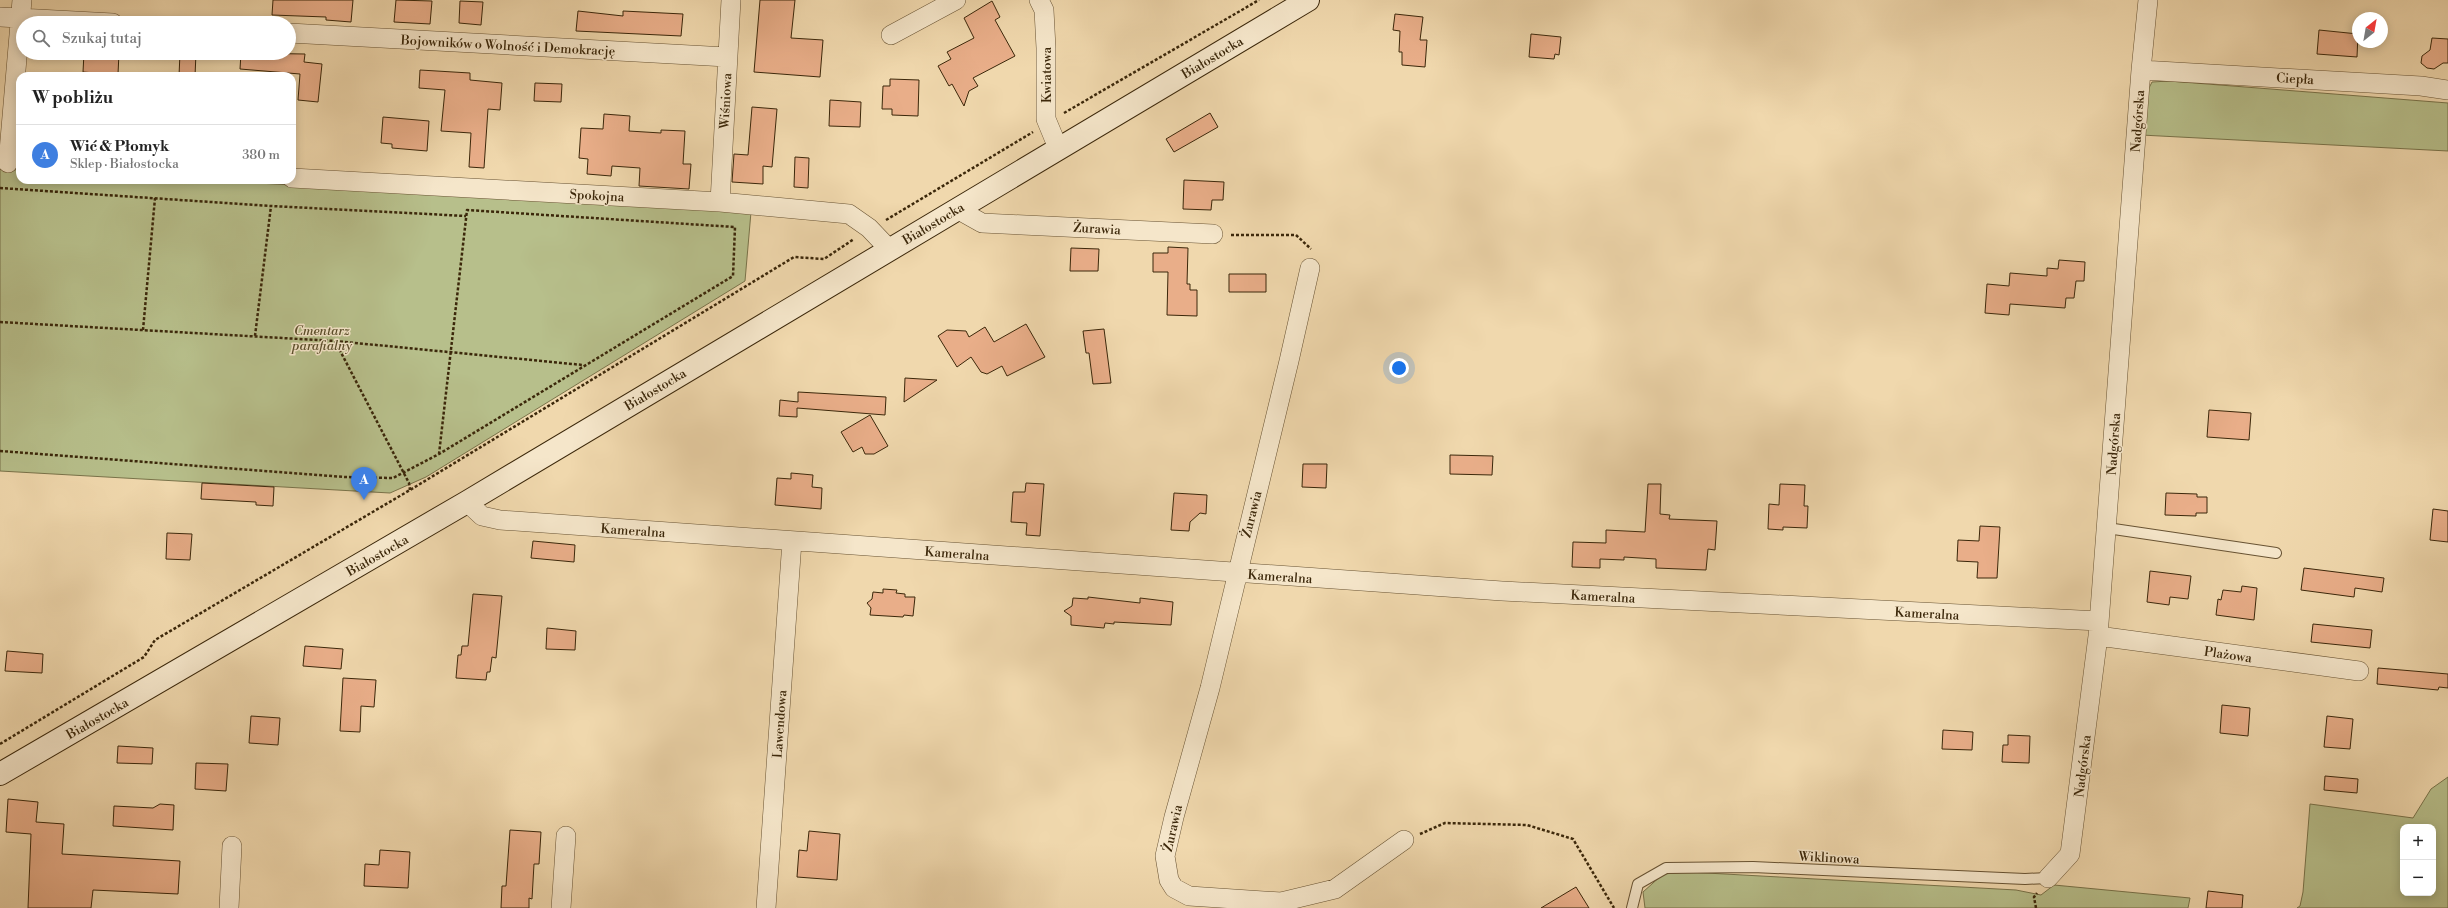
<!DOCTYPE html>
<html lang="pl">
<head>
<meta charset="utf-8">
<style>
	body { margin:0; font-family:"Libre Bodoni",serif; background:#f6f6f6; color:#222 }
	.controls { position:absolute; right:12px; bottom:12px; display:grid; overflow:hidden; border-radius:8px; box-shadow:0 2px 10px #0003 }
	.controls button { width:36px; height:36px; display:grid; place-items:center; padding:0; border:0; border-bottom:1px solid #e0e0e0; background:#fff; color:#222; font:20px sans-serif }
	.compass { position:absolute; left:2352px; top:12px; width:36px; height:36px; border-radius:50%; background:#fff; box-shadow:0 2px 10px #0003; rotate:31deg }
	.you { position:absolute; left:1399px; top:368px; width:14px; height:14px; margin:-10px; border:3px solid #fff; border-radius:50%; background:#1a73e8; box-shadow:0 0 0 6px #1a73e833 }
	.badge { display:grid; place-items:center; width:26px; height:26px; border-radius:50%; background:#1a73e8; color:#fff; font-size:13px; font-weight:700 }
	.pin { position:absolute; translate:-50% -33px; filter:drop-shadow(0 1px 2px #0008) }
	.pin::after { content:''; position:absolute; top:21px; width:14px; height:12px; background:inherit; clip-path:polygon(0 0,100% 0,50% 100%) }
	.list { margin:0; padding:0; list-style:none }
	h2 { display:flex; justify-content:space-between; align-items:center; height:52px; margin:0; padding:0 16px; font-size:17px }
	h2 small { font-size:13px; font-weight:400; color:#767676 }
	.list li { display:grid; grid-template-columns:26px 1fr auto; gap:12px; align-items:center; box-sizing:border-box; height:60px; padding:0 16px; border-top:1px solid #e0e0e0 }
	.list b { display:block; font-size:15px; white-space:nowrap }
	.list p { margin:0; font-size:13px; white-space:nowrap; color:#767676 }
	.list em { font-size:13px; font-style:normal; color:#767676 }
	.icon { flex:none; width:22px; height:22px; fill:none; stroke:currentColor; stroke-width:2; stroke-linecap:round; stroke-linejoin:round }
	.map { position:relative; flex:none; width:2448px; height:908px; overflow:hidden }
	.search { position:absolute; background:#fff; box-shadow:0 2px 10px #0003; left:16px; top:16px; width:280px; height:44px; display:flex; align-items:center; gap:10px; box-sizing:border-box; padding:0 14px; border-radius:22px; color:#767676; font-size:15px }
	.panel { position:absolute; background:#fff; box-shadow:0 2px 10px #0003; left:16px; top:72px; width:280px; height:112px; border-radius:12px }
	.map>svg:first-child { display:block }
	.green { fill:#b7bf8b; stroke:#79734a; fill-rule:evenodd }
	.building { fill:#e9ae89; stroke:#3b270a }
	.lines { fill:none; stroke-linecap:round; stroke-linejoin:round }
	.lane-casing { stroke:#685333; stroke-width:12 }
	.street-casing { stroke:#685333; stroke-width:20 }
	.secondary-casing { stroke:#3b270a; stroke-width:24 }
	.path { stroke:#3b270a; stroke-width:2.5; stroke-dasharray:3 2; stroke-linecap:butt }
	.lane { stroke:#f5e6ca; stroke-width:10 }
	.street { stroke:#f5e6ca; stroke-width:19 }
	.secondary { stroke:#f5e6ca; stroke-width:22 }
	.labels { text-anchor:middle; stroke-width:3; stroke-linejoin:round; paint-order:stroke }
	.street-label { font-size:13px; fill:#3b270a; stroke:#f5e6ca }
	.park-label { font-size:13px; font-style:italic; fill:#5a4d2a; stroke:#f5e6ca }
</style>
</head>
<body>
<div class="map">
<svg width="2448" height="908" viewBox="0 0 2448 908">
	<rect width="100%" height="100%" fill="#f0d8ad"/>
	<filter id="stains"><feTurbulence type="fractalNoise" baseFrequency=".005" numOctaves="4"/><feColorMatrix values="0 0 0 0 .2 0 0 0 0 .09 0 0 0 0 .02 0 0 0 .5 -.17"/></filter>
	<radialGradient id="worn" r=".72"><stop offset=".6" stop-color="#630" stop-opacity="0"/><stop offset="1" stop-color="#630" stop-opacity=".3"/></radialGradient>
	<path class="green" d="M 2169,81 L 2448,103 L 2448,151 L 2141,135 L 2145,96 L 2152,82 Z
		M 0,169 L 20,170 L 20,180 L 207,180 L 751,212 L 745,281 L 426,477 L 390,493 L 0,471 Z
		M 2448,777 L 2448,908 L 2297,908 L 2300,906 L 2303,892 L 2310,804 L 2413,818 L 2431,789 ZM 2403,827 L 2433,827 L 2433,893 L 2403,893 Z
		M 1688,872 L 2016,890 L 2041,895 L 2054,885 L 2190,898 L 2188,908 L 1645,908 L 1643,892 L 1663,874 Z"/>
	<path class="building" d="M 273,0 L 353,0 L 351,22 L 326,20 L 326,17 L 272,15 Z
		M 396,0 L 432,1 L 430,24 L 394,22 Z
		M 760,0 L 795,0 L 791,38 L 823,40 L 820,77 L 754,72 Z
		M 460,1 L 483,2 L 481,25 L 459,23 Z
		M 992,1 L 1000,17 L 995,20 L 1015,56 L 973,78 L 978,86 L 969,91 L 964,106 L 952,84 L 949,86 L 938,66 L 951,59 L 947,52 L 974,38 L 964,18 Z
		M 578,11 L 623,16 L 623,11 L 683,14 L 681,36 L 576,31 Z
		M 1395,14 L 1423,17 L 1420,40 L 1427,40 L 1425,67 L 1402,65 L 1402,52 L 1399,52 L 1400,31 L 1393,30 Z
		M 2319,30 L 2358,34 L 2357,57 L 2317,54 Z
		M 1531,34 L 1561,37 L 1559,55 L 1555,54 L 1554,59 L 1529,57 Z
		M 2432,38 L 2448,39 L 2448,63 L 2443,63 L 2434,69 L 2427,68 L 2421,63 L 2422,56 L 2430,50 Z
		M 84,53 L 119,53 L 118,74 L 95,76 L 95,73 L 83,72 Z
		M 180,53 L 196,53 L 195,76 L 179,76 Z
		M 241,53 L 305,54 L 304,62 L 322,64 L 318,102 L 298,100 L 300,74 L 240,69 Z
		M 420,70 L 470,73 L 470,80 L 502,83 L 500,110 L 488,109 L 484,168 L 469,167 L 471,133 L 441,131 L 445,90 L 419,88 Z
		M 890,79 L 919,80 L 918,116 L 892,115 L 892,109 L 882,109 L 883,86 L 890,86 Z
		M 535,83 L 562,84 L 561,102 L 534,101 Z
		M 830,100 L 861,102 L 860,127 L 829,126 Z
		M 752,107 L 777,109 L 772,167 L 763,166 L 763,184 L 732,182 L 734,154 L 748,155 Z
		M 1210,113 L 1218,127 L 1174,152 L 1166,139 Z
		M 604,114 L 630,116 L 629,131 L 661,133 L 661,130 L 685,131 L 683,164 L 691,164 L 689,189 L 639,186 L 640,168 L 612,166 L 611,176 L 587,174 L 588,159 L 579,158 L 581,128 L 603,129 Z
		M 383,117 L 429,121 L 427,151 L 392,148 L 392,144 L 381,143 Z
		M 795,157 L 809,158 L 808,188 L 794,187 Z
		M 1184,180 L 1224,182 L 1223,200 L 1212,200 L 1211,210 L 1183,209 Z
		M 1168,247 L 1188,248 L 1187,284 L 1190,284 L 1190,290 L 1197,290 L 1197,316 L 1167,315 L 1168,272 L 1153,272 L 1153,253 L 1168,253 Z
		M 1071,248 L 1099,249 L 1098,271 L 1070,271 Z
		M 2059,260 L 2085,262 L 2084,281 L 2076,281 L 2074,298 L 2066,298 L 2065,308 L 2010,304 L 2009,315 L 1985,313 L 1987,284 L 2009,286 L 2010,273 L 2047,276 L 2047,268 L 2058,269 Z
		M 1229,274 L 1266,274 L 1266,292 L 1229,292 Z
		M 1026,324 L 1045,357 L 1007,376 L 1002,366 L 987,374 L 981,372 L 971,357 L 957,367 L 938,336 L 947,330 L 966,331 L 969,337 L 985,327 L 994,342 Z
		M 1104,329 L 1111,383 L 1093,384 L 1089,353 L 1086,353 L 1083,331 Z
		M 905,378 L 937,380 L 904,402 Z
		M 798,392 L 886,397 L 885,415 L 797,408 L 797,417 L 779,416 L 780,400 L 798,402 Z
		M 2209,410 L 2251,413 L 2249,440 L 2207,437 Z
		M 870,415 L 888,446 L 874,454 L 865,454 L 862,447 L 853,452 L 841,432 Z
		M 1450,455 L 1493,456 L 1492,475 L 1450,474 Z
		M 1303,464 L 1327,464 L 1326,488 L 1302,487 Z
		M 791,473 L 813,475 L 812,487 L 822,488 L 821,509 L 775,505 L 777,478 L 791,479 Z
		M 202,483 L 274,487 L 273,506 L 256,505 L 256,502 L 201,499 Z
		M 1026,483 L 1044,484 L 1040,536 L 1026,535 L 1027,523 L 1011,522 L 1013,492 L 1025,492 Z
		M 1648,484 L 1661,484 L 1660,514 L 1670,515 L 1669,519 L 1717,521 L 1715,550 L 1708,549 L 1706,570 L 1656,568 L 1656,559 L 1624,557 L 1624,560 L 1600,559 L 1600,568 L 1572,567 L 1573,542 L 1606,543 L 1606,530 L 1645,532 Z
		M 1780,484 L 1805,485 L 1804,506 L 1808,506 L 1807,528 L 1783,527 L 1783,530 L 1768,529 L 1769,504 L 1779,505 Z
		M 1174,493 L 1207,495 L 1206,514 L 1200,513 L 1190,522 L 1189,531 L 1171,530 Z
		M 2166,493 L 2197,494 L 2197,497 L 2207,497 L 2207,513 L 2196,513 L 2196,516 L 2165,515 Z
		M 2433,509 L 2448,511 L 2448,542 L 2430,540 Z
		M 1980,526 L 2000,527 L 1997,578 L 1977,578 L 1978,562 L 1957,561 L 1958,540 L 1979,541 Z
		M 167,533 L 192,534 L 190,560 L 166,559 Z
		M 533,541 L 575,545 L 574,562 L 531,558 Z
		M 2304,568 L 2384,578 L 2382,592 L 2355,588 L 2354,597 L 2301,590 Z
		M 2150,571 L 2191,576 L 2188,599 L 2170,597 L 2169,605 L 2147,602 Z
		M 2242,586 L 2257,588 L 2254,620 L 2216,615 L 2218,599 L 2221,600 L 2223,590 L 2241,592 Z
		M 883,589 L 897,590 L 896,593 L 905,594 L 905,597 L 915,597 L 913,616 L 904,615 L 903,617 L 870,615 L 871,608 L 867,603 L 872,599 L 873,592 L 883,593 Z
		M 473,594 L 502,596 L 496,658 L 492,657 L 490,672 L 487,672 L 486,680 L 456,678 L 458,655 L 461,655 L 462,646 L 468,646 Z
		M 1088,597 L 1140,603 L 1140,598 L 1173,602 L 1171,625 L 1114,622 L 1114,624 L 1105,623 L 1104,628 L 1071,625 L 1071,616 L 1064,611 L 1072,606 L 1073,598 L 1088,599 Z
		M 2313,624 L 2372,630 L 2370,648 L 2311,642 Z
		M 547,628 L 576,631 L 575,650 L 546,649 Z
		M 305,646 L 343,649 L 341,669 L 303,666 Z
		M 7,651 L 43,654 L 42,673 L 5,671 Z
		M 2378,668 L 2448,674 L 2448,688 L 2439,687 L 2438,690 L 2377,684 Z
		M 343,678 L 376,680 L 374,707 L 361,706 L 360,732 L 340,731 Z
		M 2222,705 L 2250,708 L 2248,736 L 2220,733 Z
		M 251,716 L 280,718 L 278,745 L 249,743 Z
		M 2327,716 L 2353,719 L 2350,749 L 2324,747 Z
		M 1943,730 L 1973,732 L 1972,750 L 1942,749 Z
		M 2008,735 L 2030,736 L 2029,763 L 2002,762 L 2003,745 L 2008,745 Z
		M 118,746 L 153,748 L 152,764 L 117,763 Z
		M 196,763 L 228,764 L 226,791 L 195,789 Z
		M 2325,776 L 2358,779 L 2357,793 L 2324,790 Z
		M 8,799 L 38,802 L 36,822 L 64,824 L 62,854 L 180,861 L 178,894 L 93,890 L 91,908 L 28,908 L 31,834 L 6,832 Z
		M 160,804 L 174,805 L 173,830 L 113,826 L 114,806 L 153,808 Z
		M 510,830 L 541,832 L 539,864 L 534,864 L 532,899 L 529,898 L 529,908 L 501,908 L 502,886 L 506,886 Z
		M 809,831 L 840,834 L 837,880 L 797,877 L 799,850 L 807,851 Z
		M 380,850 L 410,852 L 408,888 L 364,886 L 365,864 L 379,865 Z
		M 1576,887 L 1589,908 L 1541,908 Z
		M 2208,891 L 2243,895 L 2242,908 L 2206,908 Z"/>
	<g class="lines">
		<defs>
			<path id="lane" d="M 2107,528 L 2276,553
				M 1632,908 L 1638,884 L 1666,868 L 1753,867 L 2025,879 L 2048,878"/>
			<path id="street" d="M 1039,0 L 1044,10 L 1046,48 L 1046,119 L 1058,148
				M 0,17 L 113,23
				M 289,33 L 727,57
				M 891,35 L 956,0
				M 2141,70 L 2421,86 L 2448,90
				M 8,163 L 22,0
				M 292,178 L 720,202 L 849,214 L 869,228 L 889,249
				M 720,202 L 731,0
				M 957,209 L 982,223 L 1213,234
				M 1310,268 L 1289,361 L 1210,688 L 1174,817 L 1165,856 L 1169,880 L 1174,888 L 1189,896 L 1281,902 L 1335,889 L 1404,840
				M 467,502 L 482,516 L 500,520 L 1502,591 L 2099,621
				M 2098,636 L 2359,671
				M 2048,878 L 2070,854 L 2098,636 L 2141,70 L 2148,0
				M 229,908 L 232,846
				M 561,908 L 566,836
				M 766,908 L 792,541"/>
			<path id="secondary" d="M 0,774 L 467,502 L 1308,0"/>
		</defs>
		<use href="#lane" class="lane-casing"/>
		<use href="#street" class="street-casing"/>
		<use href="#secondary" class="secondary-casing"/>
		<path class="path" d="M 1064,113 L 1259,0
			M 0,188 L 271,206 L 466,216
			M 886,220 L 1033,132
			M 1231,235 L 1296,235 L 1311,249
			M 0,322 L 335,341 L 409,483 L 410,490
			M 143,330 L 155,198
			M 255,336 L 271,206
			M 335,341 L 583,365
			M 0,451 L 345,477 L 393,478 L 439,454 L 733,276 L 735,227 L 467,210 L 439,454
			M 0,744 L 144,657 L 155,640 L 410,490 L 794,257 L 824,259 L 854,239
			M 1420,834 L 1445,823 L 1527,825 L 1573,839 L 1614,908
			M 2036,908 L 2034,897 L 2037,893"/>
		<use href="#lane" class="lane"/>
		<use href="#street" class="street"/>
		<use href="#secondary" class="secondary"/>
	</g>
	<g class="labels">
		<g class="street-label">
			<text transform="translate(508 45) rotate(3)" y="5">Bojowników o Wolność i Demokrację</text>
			<text transform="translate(1212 57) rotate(-31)" y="5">Białostocka</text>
			<text transform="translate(1046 75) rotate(-90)" y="5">Kwiatowa</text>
			<text transform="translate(2295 78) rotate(3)" y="5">Ciepła</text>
			<text transform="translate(725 101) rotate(-87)" y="5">Wiśniowa</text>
			<text transform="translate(2137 121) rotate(-86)" y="5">Nadgórska</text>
			<text transform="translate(597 195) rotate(3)" y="5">Spokojna</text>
			<text transform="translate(933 223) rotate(-31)" y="5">Białostocka</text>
			<text transform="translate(1097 228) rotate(3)" y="5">Żurawia</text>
			<text transform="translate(655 389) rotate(-31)" y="5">Białostocka</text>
			<text transform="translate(2113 444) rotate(-86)" y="5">Nadgórska</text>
			<text transform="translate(1251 514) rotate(-76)" y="5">Żurawia</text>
			<text transform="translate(633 530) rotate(4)" y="5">Kameralna</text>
			<text transform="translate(957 553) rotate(4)" y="5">Kameralna</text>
			<text transform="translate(377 555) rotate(-30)" y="5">Białostocka</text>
			<text transform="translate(1280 576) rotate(4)" y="5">Kameralna</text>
			<text transform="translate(1603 596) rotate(3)" y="5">Kameralna</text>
			<text transform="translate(1927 613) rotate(3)" y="5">Kameralna</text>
			<text transform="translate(2228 654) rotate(8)" y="5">Plażowa</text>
			<text transform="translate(97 718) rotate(-30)" y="5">Białostocka</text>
			<text transform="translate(779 724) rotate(-86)" y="5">Lawendowa</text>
			<text transform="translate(2082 766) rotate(-83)" y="5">Nadgórska</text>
			<text transform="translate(1172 828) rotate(-77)" y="5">Żurawia</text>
			<text transform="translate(1829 857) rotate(3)" y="5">Wiklinowa</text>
		</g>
		<g class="park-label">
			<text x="322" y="335">Cmentarz<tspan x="322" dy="15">parafialny</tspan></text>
		</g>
	</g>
	<rect width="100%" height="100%" filter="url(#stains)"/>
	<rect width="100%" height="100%" fill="url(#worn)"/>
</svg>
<div class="controls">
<button>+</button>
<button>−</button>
</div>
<svg class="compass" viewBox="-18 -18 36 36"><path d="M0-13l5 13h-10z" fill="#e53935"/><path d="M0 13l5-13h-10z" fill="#767676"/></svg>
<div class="you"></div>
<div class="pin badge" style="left:364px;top:500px;background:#3f7fe0">A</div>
<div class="search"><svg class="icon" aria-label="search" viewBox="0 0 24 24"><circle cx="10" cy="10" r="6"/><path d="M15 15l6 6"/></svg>Szukaj tutaj</div>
<section class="panel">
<h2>W pobliżu<small></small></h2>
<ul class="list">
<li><span class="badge" style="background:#3f7fe0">A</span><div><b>Wić &amp; Płomyk</b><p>Sklep · Białostocka</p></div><em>380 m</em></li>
</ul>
</section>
</div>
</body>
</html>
